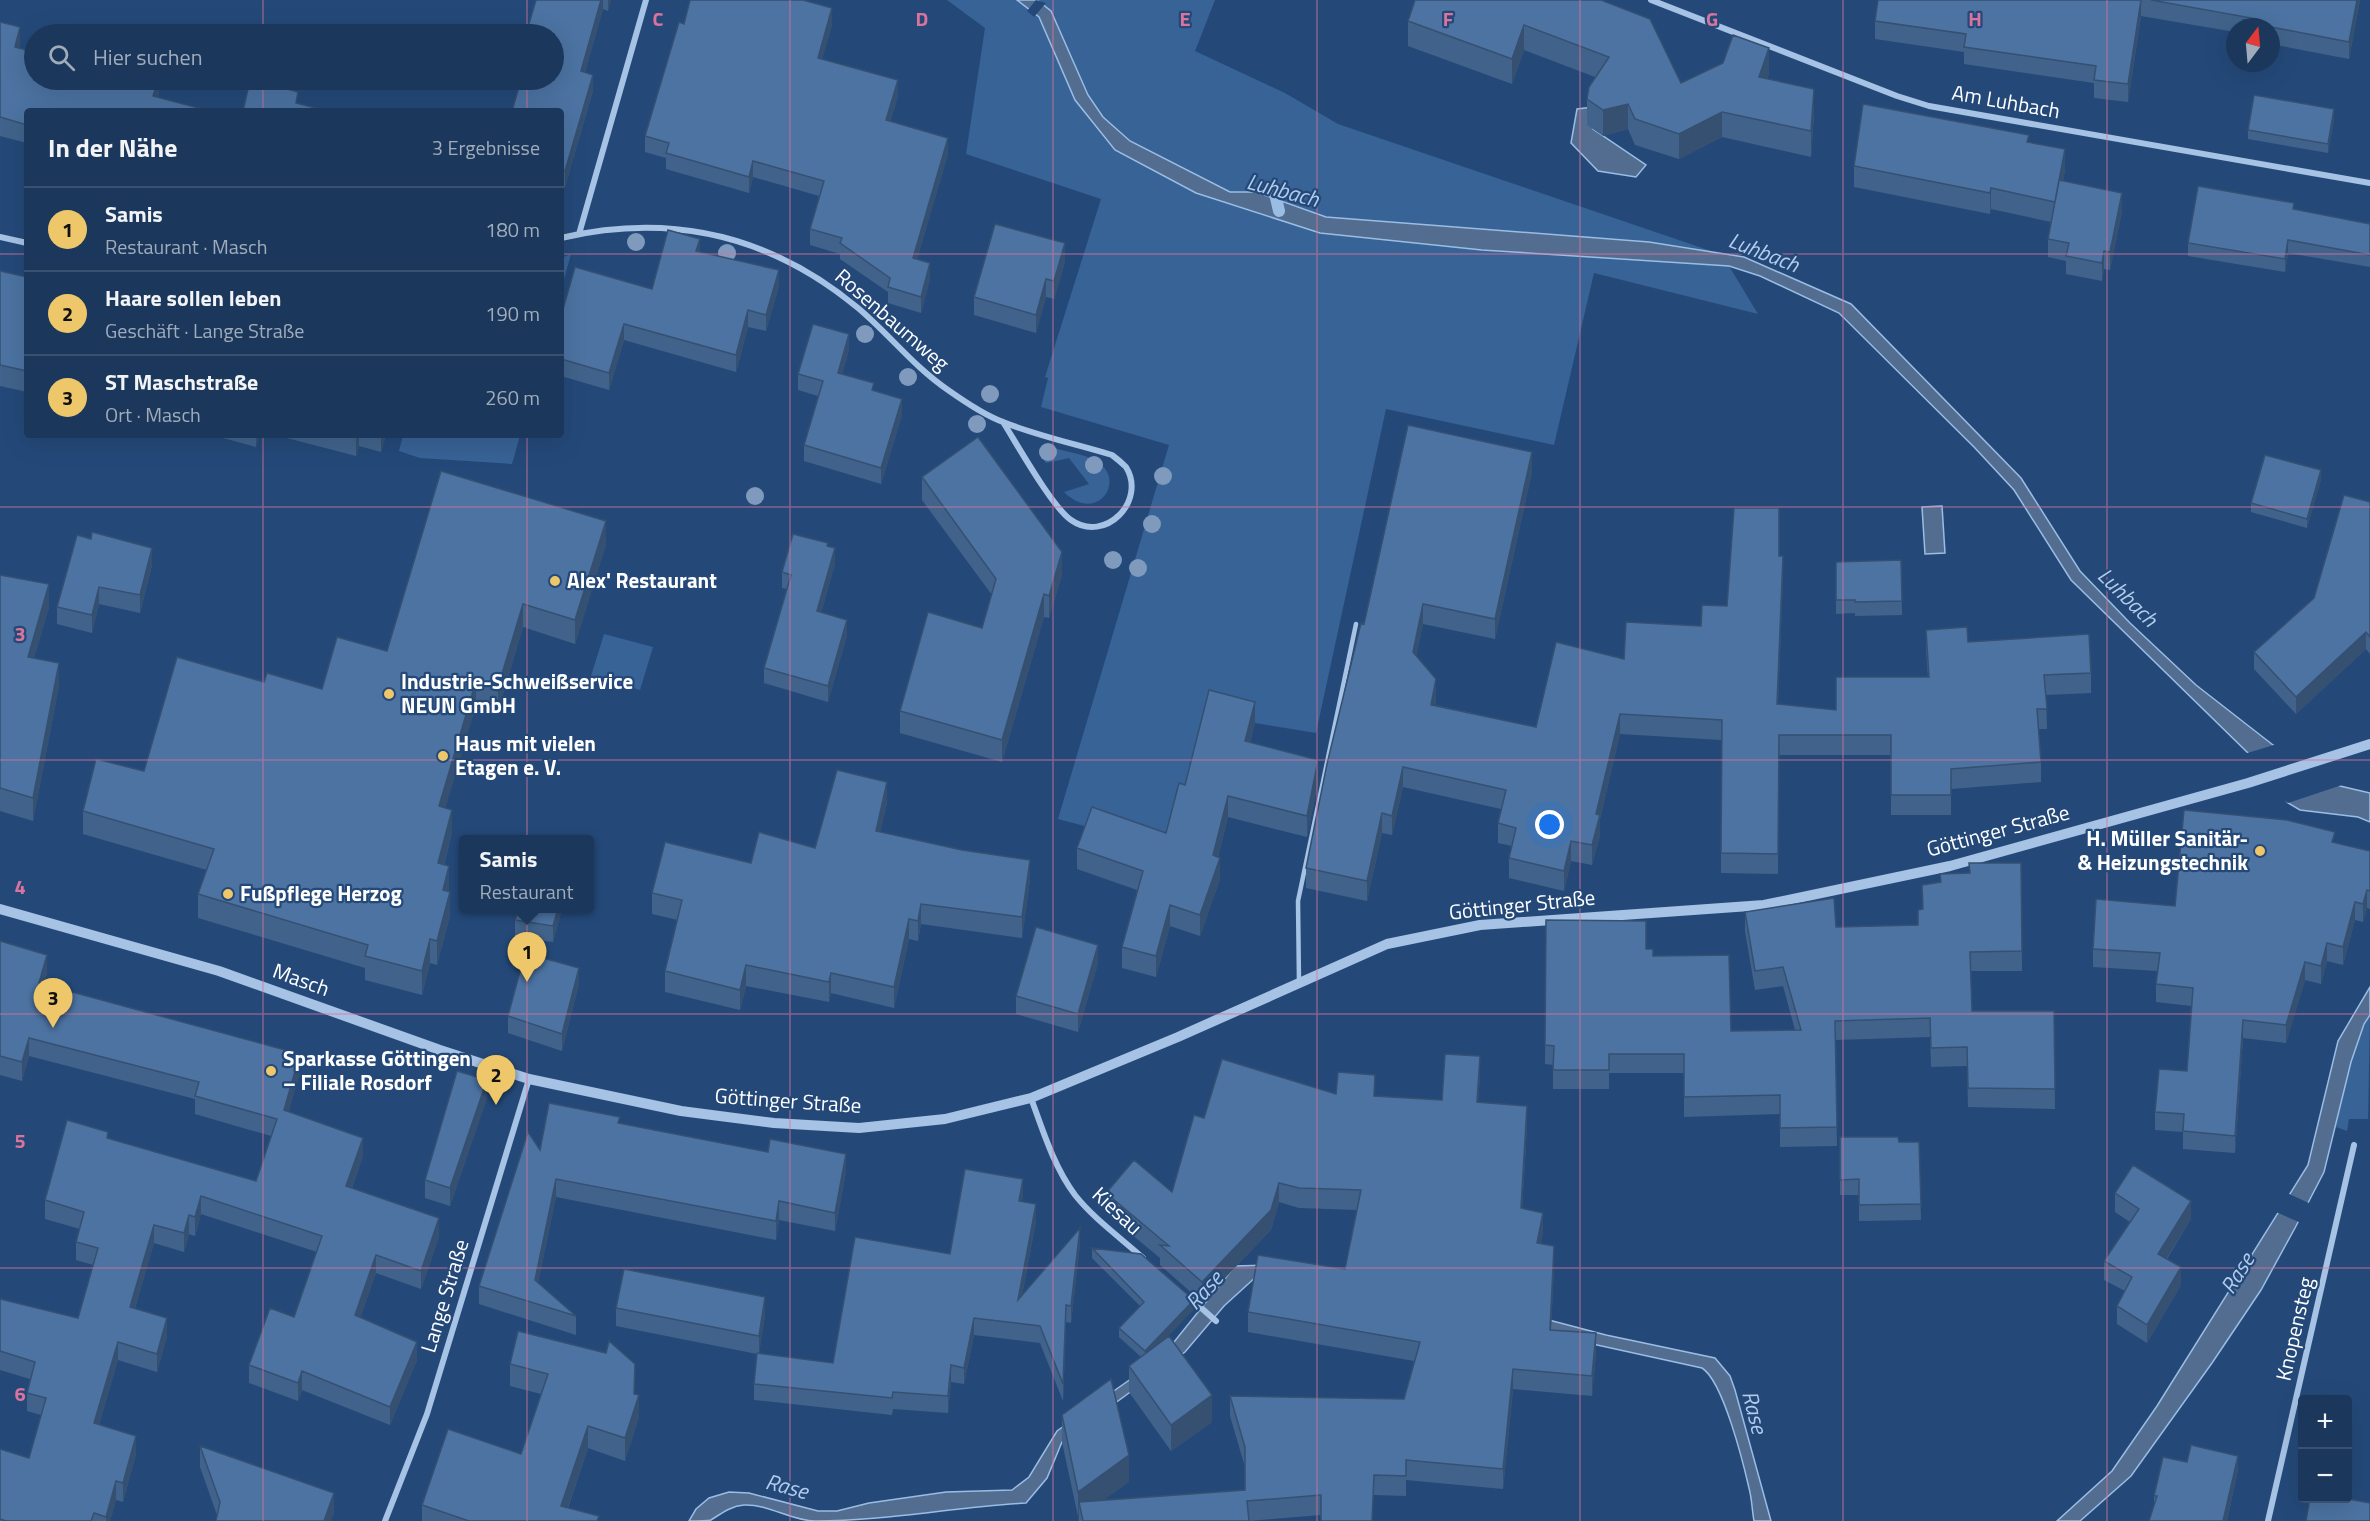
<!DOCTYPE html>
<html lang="de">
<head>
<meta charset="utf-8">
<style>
	body { margin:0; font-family:"Titillium Web",sans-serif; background:#243f61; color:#f1f3f6 }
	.controls { position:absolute; right:18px; bottom:18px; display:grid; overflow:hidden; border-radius:6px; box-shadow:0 6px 24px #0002 }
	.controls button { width:54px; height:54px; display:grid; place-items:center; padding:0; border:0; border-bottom:2px solid #395171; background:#1b375b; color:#f1f3f6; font:30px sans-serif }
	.compass { position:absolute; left:2226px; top:18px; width:54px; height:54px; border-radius:50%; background:#1b375b; box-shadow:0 6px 24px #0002; rotate:16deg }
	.you { position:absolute; left:1550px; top:825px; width:21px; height:21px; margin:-15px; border:4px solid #fff; border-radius:50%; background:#1a73e8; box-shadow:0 0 0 9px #1a73e833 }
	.badge { display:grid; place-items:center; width:39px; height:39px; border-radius:50%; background:#edc76a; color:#111; font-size:20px; font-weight:700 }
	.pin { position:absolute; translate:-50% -50px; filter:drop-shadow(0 2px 3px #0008) }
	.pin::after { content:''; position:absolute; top:32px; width:21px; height:18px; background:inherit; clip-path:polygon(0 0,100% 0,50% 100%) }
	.popup { position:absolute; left:459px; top:835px; width:135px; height:78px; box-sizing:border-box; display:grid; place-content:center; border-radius:6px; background:#1b375b; filter:drop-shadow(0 2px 4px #0005); font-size:20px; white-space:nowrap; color:#a0acbb }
	.popup b { font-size:22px; color:#f1f3f6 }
	.popup::after { content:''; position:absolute; left:50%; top:100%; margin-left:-12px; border:12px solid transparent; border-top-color:#1b375b }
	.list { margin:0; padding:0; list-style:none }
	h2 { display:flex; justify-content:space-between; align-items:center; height:78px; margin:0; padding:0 24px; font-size:26px }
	h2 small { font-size:20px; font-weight:400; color:#a0acbb }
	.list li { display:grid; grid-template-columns:39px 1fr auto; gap:18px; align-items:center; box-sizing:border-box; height:84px; padding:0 24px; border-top:2px solid #395171 }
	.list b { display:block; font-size:22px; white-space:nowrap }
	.list p { margin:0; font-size:20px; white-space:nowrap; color:#a0acbb }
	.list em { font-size:20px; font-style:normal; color:#a0acbb }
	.icon { flex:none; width:33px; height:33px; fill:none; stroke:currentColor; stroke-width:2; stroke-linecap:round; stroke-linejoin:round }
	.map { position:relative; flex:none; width:2370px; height:1521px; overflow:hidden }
	.search { position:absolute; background:#1b375b; box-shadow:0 6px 24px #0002; left:24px; top:24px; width:540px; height:66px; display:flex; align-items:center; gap:15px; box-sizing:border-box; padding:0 21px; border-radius:33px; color:#a0acbb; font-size:22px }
	.panel { position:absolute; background:#1b375b; box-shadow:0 6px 24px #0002; left:24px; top:108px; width:540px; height:330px; border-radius:6px }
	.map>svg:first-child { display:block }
	.green { fill:#386396 }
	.water { fill:#526d90; stroke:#9abde4; stroke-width:1.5 }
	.pier { fill:#244979 }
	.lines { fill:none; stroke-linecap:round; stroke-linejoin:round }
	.stream { stroke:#9abde4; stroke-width:12 }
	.service { stroke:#a6c2e4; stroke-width:4.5 }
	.minor { stroke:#a6c2e4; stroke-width:6 }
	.tertiary { stroke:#a6c2e4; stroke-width:10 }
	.tree { fill:#7f9abc }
	.wall { fill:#41638b }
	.shaded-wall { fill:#355071 }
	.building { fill:#4c73a2; stroke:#355071; stroke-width:1.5 }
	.grid { fill:none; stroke:#da749d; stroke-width:1.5; stroke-opacity:0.55 }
	.poi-dot { fill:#edc76a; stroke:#244979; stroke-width:2 }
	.labels { text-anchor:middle; stroke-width:4.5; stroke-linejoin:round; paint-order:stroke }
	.street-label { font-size:21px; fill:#fff; stroke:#244979 }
	.poi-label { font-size:21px; font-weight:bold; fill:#fff; stroke:#244979; text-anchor:start }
	.water-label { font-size:22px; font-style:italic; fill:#b1ccec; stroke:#244979 }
	.grid-label { font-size:20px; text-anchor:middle; font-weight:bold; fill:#da749d; stroke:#244979; stroke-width:4.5; stroke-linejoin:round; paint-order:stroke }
</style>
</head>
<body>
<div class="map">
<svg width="2370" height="1521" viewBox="0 0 2370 1521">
	<rect width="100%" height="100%" fill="#244979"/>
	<path class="green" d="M 947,0 L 1215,0 L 1195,51 L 1285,93 L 1338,124 L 1711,251 L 1729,266 L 1758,314 L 1594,273 L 1554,445 L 1386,409 L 1316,733 L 1255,723 L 1165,858 L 1092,828 L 1058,819 L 1169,445 L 1041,407 L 1048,378 L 1045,377 L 1101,199 L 966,154 L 985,28 Z
		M 571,254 L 561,290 L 561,258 Z
		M 403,435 L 520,435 L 512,464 L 420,458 L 399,451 Z
		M 1045,446 C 1061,451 1085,453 1099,463 C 1126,482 1096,524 1064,492 L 1089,484 L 1069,458 L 1046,463 L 1039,453 Z
		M 604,634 L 653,647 L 640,690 L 591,676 Z
		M 2370,1015 L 2368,1119 L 2349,1119 L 2347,1131 L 2336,1127 C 2344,1092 2348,1045 2370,1015 Z"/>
	<path class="water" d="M 1017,0 L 1037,0 L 1051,11 L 1088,95 L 1103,117 L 1130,141 L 1230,192 L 1256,192 L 1326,217 L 1649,242 L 1744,257 L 1851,304 L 2021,478 L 2080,571 L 2130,623 L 2196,685 L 2273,745 L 2340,786 L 2370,793 L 2370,822 L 2358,817 L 2300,810 L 2288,803 L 2248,753 L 2071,580 L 2014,490 L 1974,447 L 1839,313 L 1760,276 L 1729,266 L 1482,250 L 1320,233 L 1196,193 L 1115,150 L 1075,100 L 1039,17 Z
		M 1593,107 L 1593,129 L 1646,165 L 1636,177 L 1598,171 L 1571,143 L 1577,109 Z
		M 1942,506 L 1945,553 L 1925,554 L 1922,507 Z
		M 2370,987 L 2370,1015 L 2364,1024 L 2351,1062 L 2324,1172 L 2295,1228 L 2261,1290 L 2212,1363 L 2131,1476 L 2080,1521 L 2057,1521 L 2112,1471 L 2157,1406 L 2308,1165 L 2338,1041 Z
		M 1271,1265 L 1526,1314 L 1606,1335 L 1715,1358 L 1730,1376 L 1735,1390 L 1771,1521 L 1754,1521 C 1752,1510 1752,1499 1749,1488 C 1743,1462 1723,1381 1702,1368 L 1469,1317 L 1258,1275 L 1224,1306 L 1185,1352 L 1062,1442 L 1047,1478 L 1026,1503 C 955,1507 886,1521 815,1521 C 791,1521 769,1504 744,1505 C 731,1506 722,1513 711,1520 C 706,1521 695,1521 689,1521 L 696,1509 L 709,1498 L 729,1492 L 749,1493 L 818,1511 L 837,1511 L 869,1503 L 946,1492 L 1012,1490 L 1029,1477 L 1057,1431 L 1162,1357 L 1235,1266 Z"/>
	<path class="pier" d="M 1036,0 L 1046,3 L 1034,17 L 1027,11 Z
		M 2277,744 L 2341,783 L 2345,784 L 2288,803 L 2279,796 L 2244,754 Z
		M 2287,1193 L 2311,1204 L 2301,1223 L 2276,1212 Z"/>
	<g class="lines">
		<path class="stream" d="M 1274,189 L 1279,211"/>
		<path class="service" d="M 1299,983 L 1298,901 L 1356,624"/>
		<path class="minor" d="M 1651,0 L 1897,96 L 1929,106 L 2370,183
			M 579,234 L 646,0
			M 0,237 L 27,243
			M 561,238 C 672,212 770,235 858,308 C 889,334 914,367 948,390 C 965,402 984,415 1003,422 C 1038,436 1076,444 1112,455 C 1116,458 1122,463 1126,467 C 1147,501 1105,544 1071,520 C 1052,507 1017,444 1003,422
			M 1031,1098 C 1043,1131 1054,1167 1075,1195 C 1094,1219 1121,1238 1143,1258
			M 1190,1298 L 1216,1321
			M 385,1521 L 427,1414 L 529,1079
			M 2268,1521 L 2354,1145"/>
		<path class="tertiary" d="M 0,909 L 219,971 L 440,1050 L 529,1079 L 681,1111 L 774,1123 L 859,1128 L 945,1119 L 1031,1098 L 1178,1037 L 1387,944 L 1480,925 L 1764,905 L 1950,866 L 2248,783 L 2370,744"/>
	</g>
	<g class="tree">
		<circle cx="636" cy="242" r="9"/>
		<circle cx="727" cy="253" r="9"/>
		<circle cx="865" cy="334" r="9"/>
		<circle cx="908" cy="377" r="9"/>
		<circle cx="990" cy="394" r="9"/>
		<circle cx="977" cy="424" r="9"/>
		<circle cx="1048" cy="452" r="9"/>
		<circle cx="1094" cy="465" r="9"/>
		<circle cx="1163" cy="476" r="9"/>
		<circle cx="755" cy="496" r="9"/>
		<circle cx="1152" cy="524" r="9"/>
		<circle cx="1113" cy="560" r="9"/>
		<circle cx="1138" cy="568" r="9"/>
	</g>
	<path class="wall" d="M 536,0 L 611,0 L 608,11 L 603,9 L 585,72 L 593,91 L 565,187 L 561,186 L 518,90 L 515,89 L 515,80 L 554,80 Z
		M 1601,0 L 1681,83 L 1769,73 L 1767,79 L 1814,114 L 1811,157 L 1722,137 L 1679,159 L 1635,145 L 1628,129 L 1603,136 L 1587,125 L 1587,99 L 1595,77 L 1524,50 L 1512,84 L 1408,46 L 1408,21 Z
		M 1878,0 L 2360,0 L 2349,59 L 2271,44 L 2271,27 L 2235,27 L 2235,32 L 2141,16 L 2128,102 L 2094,98 L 2094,83 L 1964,64 L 1964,52 L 1875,39 L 1875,21 Z
		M 0,22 L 20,45 L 19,48 L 34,80 L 161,80 L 158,97 L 27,111 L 27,143 L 0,136 Z
		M 684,24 L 832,25 L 822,59 L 898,96 L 890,122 L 948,154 L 917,259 L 930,279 L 921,313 L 888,303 L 888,292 L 840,259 L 840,254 L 810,245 L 810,229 L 819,196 L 753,177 L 749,193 L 666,169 L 666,158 L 645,152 L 645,136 Z
		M 2334,119 L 2328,153 L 2248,139 L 2248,130 Z
		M 2029,142 L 2065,170 L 2063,181 L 2122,211 L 2110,270 L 2104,269 L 2102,281 L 2066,274 L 2066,261 L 2048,257 L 2048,239 L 2051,222 L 1991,209 L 1990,214 L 1854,187 L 1854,166 Z
		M 2294,210 L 2370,224 L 2370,267 L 2288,253 L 2285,272 L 2188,256 L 2188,243 Z
		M 700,252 L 779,286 L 766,331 L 748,327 L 736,372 L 624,340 L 609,390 L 561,376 L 561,316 L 652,289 Z
		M 1065,262 L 1054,299 L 1046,297 L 1036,333 L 974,315 L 974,297 Z
		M 0,271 L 27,277 L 27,392 L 0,386 Z
		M 849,350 L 842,374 L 874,391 L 902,415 L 881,484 L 804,461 L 804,445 L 818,396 L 798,390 L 798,374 Z
		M 212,435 L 259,435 L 256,447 Z
		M 275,435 L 386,435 L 381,452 L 359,446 L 356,456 Z
		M 1532,472 L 1495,639 L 1423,624 L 1416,656 L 1436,699 L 1435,705 L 1536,727 L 1624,659 L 1701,626 L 1727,606 L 1779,556 L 1783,576 L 1778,704 L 1836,710 L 1928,677 L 1926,650 L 1926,630 L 2091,673 L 2091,693 L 2046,695 L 2047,729 L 2038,729 L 2041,762 L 2041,782 L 1951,789 L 1951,815 L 1891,815 L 1891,755 L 1779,755 L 1778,874 L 1721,873 L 1721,740 L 1620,734 L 1600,819 L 1600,835 L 1592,865 L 1571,861 L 1564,891 L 1509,878 L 1509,858 L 1512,846 L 1498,843 L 1498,823 L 1501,809 L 1403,787 L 1392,835 L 1382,833 L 1367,901 L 1306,888 L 1306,868 L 1364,624 Z
		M 922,477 L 1062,575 L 1049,618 L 1044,617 L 1002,762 L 900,733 L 900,711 L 982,628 L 992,595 L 922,500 Z
		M 2321,479 L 2307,528 L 2251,512 L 2251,503 Z
		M 2370,502 L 2370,654 L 2366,649 L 2296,714 L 2254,669 L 2254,652 L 2314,598 Z
		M 91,539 L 152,565 L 140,613 L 99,604 L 92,633 L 57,624 L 57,607 Z
		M 606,544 L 575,644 L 523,627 L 498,711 L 476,705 L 445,808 L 452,833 L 444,865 L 449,890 L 450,916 L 437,965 L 430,963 L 422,995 L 365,980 L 365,968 L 198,918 L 198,894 L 207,870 L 83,834 L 83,811 L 144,771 L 264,682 L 322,689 L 387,651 Z
		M 828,546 L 835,564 L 821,613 L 847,635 L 828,702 L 764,683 L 764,668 L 787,589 L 782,588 L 782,572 Z
		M 1901,560 L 1902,615 L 1855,616 L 1855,613 L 1836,614 L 1836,562 Z
		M 0,575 L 49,607 L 34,658 L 59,686 L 33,821 L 0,811 Z
		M 1255,723 L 1250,743 L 1318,782 L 1307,837 L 1228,817 L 1218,857 L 1220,879 L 1200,936 L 1170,926 L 1156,977 L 1122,968 L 1122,947 L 1137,890 L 1077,869 L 1077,848 L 1166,833 L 1185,785 Z
		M 887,803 L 880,832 L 1030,880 L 1022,938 L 921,924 L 918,941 L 909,939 L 894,1008 L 831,993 L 829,1002 L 746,986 L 740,1010 L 665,992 L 665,971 L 678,920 L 652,914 L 652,893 L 751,863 L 815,848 Z
		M 2335,843 L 2370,851 L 2370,909 L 2367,908 L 2363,922 L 2355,920 L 2343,965 L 2327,961 L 2321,984 L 2305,980 L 2286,1043 L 2243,1038 L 2235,1153 L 2183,1149 L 2183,1132 L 2155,1130 L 2155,1112 L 2187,1071 L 2191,1006 L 2156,1002 L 2156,984 L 2158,971 L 2093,967 L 2093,949 L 2175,906 Z
		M 2021,863 L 2022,971 L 1970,971 L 1972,1011 L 2054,1011 L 2055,1109 L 1968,1107 L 1967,1066 L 1931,1067 L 1930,1037 L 1835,1040 L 1837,1146 L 1780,1147 L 1780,1114 L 1684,1117 L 1684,1073 L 1609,1073 L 1609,1089 L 1553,1089 L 1553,1065 L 1545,1064 L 1546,920 L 1646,949 L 1731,1031 L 1795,1030 L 1783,986 L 1755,990 L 1745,931 L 1745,912 L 1836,927 L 1918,925 L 1918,910 L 1922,910 L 1922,885 L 1940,882 L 1940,874 L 1969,873 Z
		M 562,909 L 553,942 L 515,937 L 515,920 Z
		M 0,941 L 47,973 L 44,984 L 300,1073 L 288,1112 L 363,1156 L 352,1188 L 439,1237 L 421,1289 L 376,1273 L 360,1318 L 417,1360 L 390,1425 L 302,1390 L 298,1401 L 249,1383 L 249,1365 L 294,1317 L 317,1252 L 201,1214 L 195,1236 L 189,1234 L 184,1252 L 154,1243 L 135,1308 L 167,1336 L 157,1372 L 118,1360 L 99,1425 L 136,1454 L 123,1502 L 116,1500 L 110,1521 L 0,1521 L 0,1449 L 29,1458 L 41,1415 L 27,1411 L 27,1393 L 30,1379 L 0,1370 L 0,1299 L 78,1318 L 93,1265 L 76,1260 L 76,1242 L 80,1229 L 45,1219 L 45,1200 L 108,1139 L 256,1181 L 271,1136 L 195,1114 L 195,1099 L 29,1056 L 22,1081 L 0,1075 Z
		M 1098,963 L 1078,1032 L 1016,1014 L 1016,996 Z
		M 579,984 L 562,1051 L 508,1033 L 508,1016 Z
		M 1480,1076 L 1478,1102 L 1527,1126 L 1522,1209 L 1543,1233 L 1540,1244 L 1554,1266 L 1551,1330 L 1596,1353 L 1592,1396 L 1513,1389 L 1503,1489 L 1406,1480 L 1406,1496 L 1374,1495 L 1321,1515 L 1249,1521 L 1079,1521 L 1062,1442 L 1062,1415 L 1129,1482 L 1103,1500 L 1245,1490 L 1245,1467 L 1230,1416 L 1230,1396 L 1404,1399 L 1414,1361 L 1248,1332 L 1248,1312 L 1345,1269 L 1357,1210 L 1299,1208 L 1279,1202 L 1271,1230 L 1202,1302 L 1160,1265 L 1160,1258 L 1106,1213 L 1106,1193 L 1172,1192 L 1204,1118 L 1336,1094 L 1442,1100 Z
		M 487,1098 L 450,1206 L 425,1198 L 425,1180 Z
		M 620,1124 L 846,1172 L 835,1231 L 779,1220 L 776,1240 L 556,1197 L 538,1283 L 576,1316 L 576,1335 L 479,1304 L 479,1286 L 540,1150 Z
		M 1840,1137 L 1899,1142 L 1919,1142 L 1921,1220 L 1859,1221 L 1859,1195 L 1840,1195 Z
		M 2115,1193 L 2191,1219 L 2167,1259 L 2181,1285 L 2147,1343 L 2117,1324 L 2117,1306 L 2125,1291 L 2104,1280 L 2104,1261 L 2130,1222 L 2115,1212 Z
		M 1023,1196 L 1022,1201 L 1036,1221 L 1022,1296 L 1080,1244 L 1071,1323 L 1066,1322 L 1063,1401 L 1040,1343 L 974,1335 L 964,1384 L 951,1382 L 948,1413 L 893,1409 L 892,1415 L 754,1400 L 754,1384 L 757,1354 L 616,1326 L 616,1308 L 765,1315 L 759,1353 L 833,1363 L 950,1254 Z
		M 1092,1248 L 1194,1309 L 1167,1337 L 1212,1422 L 1171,1451 L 1129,1392 L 1129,1366 L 1141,1357 L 1119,1337 L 1119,1328 L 1140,1306 L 1092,1258 Z
		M 510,1364 L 634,1394 L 639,1417 L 625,1461 L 588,1448 L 568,1508 L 599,1521 L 422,1521 L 422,1505 L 521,1454 L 541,1394 L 510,1386 Z
		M 200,1446 L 334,1514 L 217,1515 L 200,1467 Z
		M 2187,1462 L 2238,1470 L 2227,1521 L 2149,1521 L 2154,1507 L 2154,1496 Z"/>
	<path class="shaded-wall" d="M 601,0 L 603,0 L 603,9 L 581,87 L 581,71 Z
		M 608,0 L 611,0 L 608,11 Z
		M 2141,0 L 2141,16 L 2128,102 L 2128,84 Z
		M 2357,0 L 2360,0 L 2349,59 L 2349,42 Z
		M 832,8 L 832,25 L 818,74 L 818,58 Z
		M 1524,25 L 1524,50 L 1512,84 L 1512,59 Z
		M 20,27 L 20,45 L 15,66 L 15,47 Z
		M 1769,48 L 1769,73 L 1759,103 L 1759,77 Z
		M 593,75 L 593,91 L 565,187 L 565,171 Z
		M 158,80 L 161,80 L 161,83 L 154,111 L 153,96 Z
		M 898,80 L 898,96 L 886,136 L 886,120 Z
		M 1814,89 L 1814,114 L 1811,157 L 1811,131 Z
		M 1628,104 L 1628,129 L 1603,136 L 1603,110 Z
		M 2334,109 L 2334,119 L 2328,153 L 2328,144 Z
		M 1722,112 L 1722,137 L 1679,159 L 1679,134 Z
		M 948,138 L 948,154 L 913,274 L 913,258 Z
		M 2065,149 L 2065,170 L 2055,222 L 2055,202 Z
		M 753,161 L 753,177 L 749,193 L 749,177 Z
		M 1991,188 L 1991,209 L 1990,214 L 1990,193 Z
		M 2122,193 L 2122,211 L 2110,270 L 2110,252 Z
		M 700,239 L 700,255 L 696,251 Z
		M 2288,240 L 2288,253 L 2285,272 L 2285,259 Z
		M 1065,243 L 1065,262 L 1054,299 L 1054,281 Z
		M 2104,251 L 2104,269 L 2102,281 L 2102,263 Z
		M 930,263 L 930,279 L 921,313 L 921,297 Z
		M 779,270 L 779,286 L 766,331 L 766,315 Z
		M 1046,279 L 1046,297 L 1036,333 L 1036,315 Z
		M 748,310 L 748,327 L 736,372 L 736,355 Z
		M 624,324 L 624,340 L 609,390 L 609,373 Z
		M 849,334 L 849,350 L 838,389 L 838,373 Z
		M 902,399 L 902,415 L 881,484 L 881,468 Z
		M 256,435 L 259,435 L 256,447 Z
		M 356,435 L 359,435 L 359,446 L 356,456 Z
		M 381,435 L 386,435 L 381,452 Z
		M 1532,452 L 1532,472 L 1495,639 L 1495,619 Z
		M 2321,470 L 2321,479 L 2307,528 L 2307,519 Z
		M 606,521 L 606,544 L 575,644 L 575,620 Z
		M 152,548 L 152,565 L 140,613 L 140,595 Z
		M 835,548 L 835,564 L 817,627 L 817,611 Z
		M 1062,552 L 1062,575 L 1049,618 L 1049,596 Z
		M 1783,556 L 1783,576 L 1777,724 L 1777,704 Z
		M 49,584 L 49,607 L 28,680 L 28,657 Z
		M 99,587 L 99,604 L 92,633 L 92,615 Z
		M 1044,594 L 1044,617 L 1002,762 L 1002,740 Z
		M 523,604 L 523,627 L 498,711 L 498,687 Z
		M 1423,604 L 1423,624 L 1413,672 L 1413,652 Z
		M 847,620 L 847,635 L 828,702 L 828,686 Z
		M 2366,632 L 2366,649 L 2296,714 L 2296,697 Z
		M 59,663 L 59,686 L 33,821 L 33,798 Z
		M 1436,679 L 1436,699 L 1431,724 L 1431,705 Z
		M 476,681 L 476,705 L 439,830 L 439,806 Z
		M 1255,702 L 1255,723 L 1245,762 L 1245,741 Z
		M 1620,714 L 1620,734 L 1600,819 L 1600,835 L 1592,865 L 1592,845 L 1596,814 Z
		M 1318,760 L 1318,782 L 1307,837 L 1307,816 Z
		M 1403,767 L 1403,787 L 1392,835 L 1392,816 Z
		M 887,782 L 887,803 L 876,852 L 876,831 Z
		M 1228,796 L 1228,817 L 1213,876 L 1213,855 Z
		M 452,810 L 452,833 L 438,887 L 438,863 Z
		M 1382,813 L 1382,833 L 1367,901 L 1367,881 Z
		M 1571,841 L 1571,861 L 1564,891 L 1564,871 Z
		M 1220,858 L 1220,879 L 1200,936 L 1200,915 Z
		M 1030,860 L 1030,880 L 1022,938 L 1022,917 Z
		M 449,866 L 449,890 L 443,914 L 443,890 Z
		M 2367,890 L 2367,908 L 2363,922 L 2363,904 Z
		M 450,892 L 450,916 L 437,965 L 437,941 Z
		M 2355,902 L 2355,920 L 2343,965 L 2343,947 Z
		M 921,904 L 921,924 L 918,941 L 918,921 Z
		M 1170,905 L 1170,926 L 1156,977 L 1156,956 Z
		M 558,909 L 562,909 L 553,942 L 553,926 Z
		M 909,919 L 909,939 L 894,1008 L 894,987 Z
		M 430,939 L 430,963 L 422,995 L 422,971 Z
		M 2327,943 L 2327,961 L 2321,984 L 2321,966 Z
		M 1098,945 L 1098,963 L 1078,1032 L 1078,1014 Z
		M 47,955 L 47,973 L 39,1001 L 39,983 Z
		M 2305,962 L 2305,980 L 2286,1043 L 2286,1025 Z
		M 746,965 L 746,986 L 740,1010 L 740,990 Z
		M 579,968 L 579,984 L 562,1051 L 562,1034 Z
		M 831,973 L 831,993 L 829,1002 L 829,982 Z
		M 2243,1020 L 2243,1038 L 2235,1153 L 2235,1136 Z
		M 29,1038 L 29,1056 L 22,1081 L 22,1062 Z
		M 300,1054 L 300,1073 L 284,1129 L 284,1110 Z
		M 1480,1056 L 1480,1076 L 1477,1122 L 1477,1102 Z
		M 487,1080 L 487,1098 L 450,1206 L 450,1188 Z
		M 1527,1106 L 1527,1126 L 1521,1228 L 1521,1208 Z
		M 363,1138 L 363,1156 L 346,1204 L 346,1186 Z
		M 846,1154 L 846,1172 L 835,1231 L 835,1213 Z
		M 556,1179 L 556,1197 L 535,1298 L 535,1280 Z
		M 1023,1179 L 1023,1196 L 1019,1218 L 1019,1201 Z
		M 1279,1183 L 1279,1202 L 1271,1230 L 1202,1302 L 1202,1282 Z
		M 201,1196 L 201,1214 L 195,1236 L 195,1217 Z
		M 779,1201 L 779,1220 L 776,1240 L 776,1221 Z
		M 2191,1201 L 2191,1219 L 2158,1272 L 2158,1254 Z
		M 1036,1204 L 1036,1221 L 1018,1317 L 1018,1300 Z
		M 1543,1213 L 1543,1233 L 1537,1263 L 1537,1243 Z
		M 189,1215 L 189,1234 L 184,1252 L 184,1233 Z
		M 439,1218 L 439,1237 L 421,1289 L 421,1271 Z
		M 154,1225 L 154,1243 L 130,1325 L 130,1307 Z
		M 1080,1228 L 1080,1244 L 1071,1323 L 1071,1306 Z
		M 1554,1246 L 1554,1266 L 1550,1350 L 1550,1330 Z
		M 376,1255 L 376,1273 L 355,1334 L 355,1315 Z
		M 2181,1267 L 2181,1285 L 2147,1343 L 2147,1325 Z
		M 765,1297 L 765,1315 L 759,1354 L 759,1336 Z
		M 1194,1300 L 1194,1309 L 1145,1361 L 1145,1351 Z
		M 1066,1305 L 1066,1322 L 1063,1401 L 1063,1384 Z
		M 167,1318 L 167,1336 L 157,1372 L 157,1354 Z
		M 974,1318 L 974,1335 L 964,1384 L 964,1368 Z
		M 1596,1333 L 1596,1353 L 1592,1396 L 1592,1376 Z
		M 118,1342 L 118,1360 L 94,1442 L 94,1423 Z
		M 417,1342 L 417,1360 L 390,1425 L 390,1407 Z
		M 951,1365 L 951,1382 L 948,1413 L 948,1396 Z
		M 1513,1369 L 1513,1389 L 1503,1489 L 1503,1469 Z
		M 302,1371 L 302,1390 L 298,1401 L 298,1383 Z
		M 639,1395 L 639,1417 L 625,1461 L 625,1438 Z
		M 1212,1395 L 1212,1422 L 1171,1451 L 1171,1425 Z
		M 588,1426 L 588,1448 L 563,1521 L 561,1506 Z
		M 136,1436 L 136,1454 L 123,1502 L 123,1483 Z
		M 1129,1455 L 1129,1482 L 1082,1516 L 1079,1502 L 1079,1518 L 1078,1519 L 1078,1492 Z
		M 2238,1456 L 2238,1470 L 2227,1521 L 2223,1521 Z
		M 116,1481 L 116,1500 L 110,1521 L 106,1521 L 106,1517 Z
		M 334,1493 L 334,1514 L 331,1521 L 324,1521 Z"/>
	<path class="building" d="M 536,0 L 601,0 L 581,71 L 593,75 L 565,171 L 561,170 L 561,111 L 512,111 L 521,80 L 554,80 L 554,34 L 526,34 Z
		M 690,0 L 803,0 L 832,8 L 818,58 L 898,80 L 886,120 L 948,138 L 913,258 L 930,263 L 921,297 L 888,287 L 890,278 L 840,243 L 842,238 L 810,229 L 824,181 L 753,161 L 749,177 L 666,153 L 669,143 L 645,136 L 679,22 L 684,24 Z
		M 1415,0 L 1601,0 L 1650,19 L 1681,83 L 1723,63 L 1733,35 L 1769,48 L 1759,77 L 1814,89 L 1811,131 L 1722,112 L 1679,134 L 1635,119 L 1628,104 L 1603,110 L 1587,99 L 1589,87 L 1609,57 L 1524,25 L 1512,59 L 1408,21 Z
		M 1878,0 L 2141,0 L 2128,84 L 2094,80 L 2096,66 L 1964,47 L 1966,34 L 1875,21 Z
		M 2151,0 L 2357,0 L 2349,42 L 2256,24 L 2257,19 Z
		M 0,22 L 20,27 L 15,47 L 34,52 L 34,80 L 158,80 L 153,96 L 210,111 L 27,111 L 27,125 L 0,117 Z
		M 250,80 L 256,80 L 298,92 L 296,103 L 327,111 L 243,111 Z
		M 2254,95 L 2334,109 L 2328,144 L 2248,130 Z
		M 1863,104 L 2029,135 L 2027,142 L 2065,149 L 2055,202 L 1991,188 L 1990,193 L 1854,166 Z
		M 2059,180 L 2122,193 L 2110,252 L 2104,251 L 2102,263 L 2066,256 L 2069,243 L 2048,239 Z
		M 2198,186 L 2294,203 L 2293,209 L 2370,224 L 2370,255 L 2288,240 L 2285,259 L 2188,243 Z
		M 995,224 L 1065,243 L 1054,281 L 1046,279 L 1036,315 L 974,297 Z
		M 668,230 L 700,239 L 696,251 L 779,270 L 766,315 L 748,310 L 736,355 L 624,324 L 609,373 L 561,359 L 561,316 L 575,267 L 652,289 Z
		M 0,271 L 27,277 L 27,371 L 0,365 Z
		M 813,324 L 849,334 L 838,373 L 874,383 L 872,390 L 902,399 L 881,468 L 804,445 L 823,381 L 798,374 Z
		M 1408,425 L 1532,452 L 1495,619 L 1423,604 L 1413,652 L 1436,679 L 1431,705 L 1536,727 L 1556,642 L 1624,659 L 1626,622 L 1701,626 L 1702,605 L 1727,606 L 1734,508 L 1779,508 L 1779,556 L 1783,556 L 1777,704 L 1836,710 L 1836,677 L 1929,677 L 1926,630 L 1967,627 L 1968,642 L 2089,634 L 2091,673 L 2044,675 L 2047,709 L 2037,709 L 2041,762 L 1951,769 L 1951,795 L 1891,795 L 1891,735 L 1779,735 L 1778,854 L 1721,853 L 1722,720 L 1620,714 L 1596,814 L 1600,815 L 1592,845 L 1571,841 L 1564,871 L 1509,858 L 1516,828 L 1498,823 L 1506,790 L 1403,767 L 1392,816 L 1382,813 L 1367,881 L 1306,868 L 1327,764 L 1361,623 L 1364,624 Z
		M 978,437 L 1062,552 L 1049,596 L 1044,594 L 1002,740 L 900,711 L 928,612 L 982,628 L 996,579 L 922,477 Z
		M 2265,455 L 2321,470 L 2307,519 L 2251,503 Z
		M 441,471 L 606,521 L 575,620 L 523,604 L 498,687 L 476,681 L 439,806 L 452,810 L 438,863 L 449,866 L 443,890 L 450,892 L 437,941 L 430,939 L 422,971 L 365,956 L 368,945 L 198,894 L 214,849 L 83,811 L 96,759 L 144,771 L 177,657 L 264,682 L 267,673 L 322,689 L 337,637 L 387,651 Z
		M 2344,495 L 2370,502 L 2370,637 L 2366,632 L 2296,697 L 2254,652 L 2314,598 Z
		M 92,532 L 152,548 L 140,595 L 99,587 L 92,615 L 57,607 L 77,535 L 91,539 Z
		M 793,534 L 828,543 L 827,546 L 835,548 L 817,611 L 847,620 L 828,686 L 764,668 L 791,575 L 782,572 Z
		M 1901,560 L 1902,601 L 1855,602 L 1855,600 L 1836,600 L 1836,562 Z
		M 0,575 L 49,584 L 28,657 L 59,663 L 33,798 L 0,788 Z
		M 1209,690 L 1255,702 L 1245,741 L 1318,760 L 1307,816 L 1228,796 L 1213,855 L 1220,858 L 1200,915 L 1170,905 L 1156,956 L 1122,947 L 1143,871 L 1077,848 L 1092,807 L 1166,833 L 1179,783 L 1185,785 Z
		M 837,770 L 887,782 L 876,831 L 962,850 L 1030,860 L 1022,917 L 921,904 L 918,921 L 909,919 L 894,987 L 831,973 L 829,982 L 746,965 L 740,990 L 665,971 L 682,900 L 652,893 L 665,842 L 751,863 L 759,832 L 815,848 Z
		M 2184,810 L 2287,820 L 2335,832 L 2332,842 L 2370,851 L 2370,891 L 2367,890 L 2363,904 L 2355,902 L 2343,947 L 2327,943 L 2321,966 L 2305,962 L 2286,1025 L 2243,1020 L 2235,1136 L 2183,1131 L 2184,1114 L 2155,1112 L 2159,1069 L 2187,1071 L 2193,988 L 2156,984 L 2160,953 L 2093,949 L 2096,899 L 2175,906 Z
		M 1969,863 L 2021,863 L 2022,951 L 1970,952 L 1972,1011 L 2054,1011 L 2055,1089 L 1968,1088 L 1967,1047 L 1931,1048 L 1930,1018 L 1835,1021 L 1837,1127 L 1780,1128 L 1780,1095 L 1684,1097 L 1684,1054 L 1609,1054 L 1609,1070 L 1553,1070 L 1554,1046 L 1545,1045 L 1546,920 L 1646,921 L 1646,949 L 1653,949 L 1653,956 L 1729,955 L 1731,1031 L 1801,1030 L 1783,967 L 1755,971 L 1745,912 L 1834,898 L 1836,927 L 1918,925 L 1918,910 L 1923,909 L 1922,885 L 1941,882 L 1940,874 L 1970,873 Z
		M 519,909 L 558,909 L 553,926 L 515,920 Z
		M 1036,927 L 1098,945 L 1078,1014 L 1016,996 Z
		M 0,941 L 47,955 L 39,983 L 300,1054 L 284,1110 L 363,1138 L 346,1186 L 439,1218 L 421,1271 L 376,1255 L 355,1315 L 417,1342 L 390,1407 L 302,1371 L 298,1383 L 249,1365 L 270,1308 L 294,1317 L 322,1236 L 201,1196 L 195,1217 L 189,1215 L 184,1233 L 154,1225 L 130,1307 L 167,1318 L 157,1354 L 118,1342 L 94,1423 L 136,1436 L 123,1483 L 116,1481 L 106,1517 L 94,1513 L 91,1521 L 6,1521 L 0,1519 L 0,1449 L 29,1458 L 46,1398 L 27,1393 L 35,1362 L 0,1351 L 0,1299 L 78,1318 L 98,1248 L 76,1242 L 84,1212 L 45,1200 L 67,1120 L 108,1132 L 107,1138 L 256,1181 L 277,1119 L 195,1096 L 199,1082 L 29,1038 L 22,1062 L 0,1056 Z
		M 525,953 L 579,968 L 562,1034 L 508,1016 Z
		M 1445,1054 L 1480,1056 L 1477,1102 L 1527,1106 L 1521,1208 L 1543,1213 L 1537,1243 L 1554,1246 L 1550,1330 L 1596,1333 L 1592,1376 L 1513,1369 L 1503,1469 L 1406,1460 L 1406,1476 L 1374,1475 L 1372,1521 L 1321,1521 L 1321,1495 L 1247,1501 L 1249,1521 L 1083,1521 L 1079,1502 L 1245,1490 L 1245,1447 L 1230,1396 L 1404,1399 L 1420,1342 L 1248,1312 L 1258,1255 L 1345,1269 L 1361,1190 L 1299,1188 L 1279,1183 L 1271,1210 L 1202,1282 L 1160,1245 L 1169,1246 L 1106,1193 L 1134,1160 L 1172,1192 L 1194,1115 L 1204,1118 L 1222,1059 L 1336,1094 L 1338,1072 L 1375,1075 L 1374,1096 L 1442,1100 Z
		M 457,1071 L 487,1080 L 450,1188 L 425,1180 Z
		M 549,1103 L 620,1117 L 618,1123 L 768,1152 L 770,1139 L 846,1154 L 835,1213 L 779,1201 L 776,1221 L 556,1179 L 535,1280 L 576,1316 L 479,1286 L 528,1132 L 540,1150 Z
		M 1840,1137 L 1898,1137 L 1899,1142 L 1919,1142 L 1921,1204 L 1859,1205 L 1859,1179 L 1840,1180 Z
		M 2133,1165 L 2191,1201 L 2158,1254 L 2181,1267 L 2147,1325 L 2117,1306 L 2132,1277 L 2104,1261 L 2139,1209 L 2115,1193 Z
		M 965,1169 L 1023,1179 L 1019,1201 L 1036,1204 L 1018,1300 L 1080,1228 L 1071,1306 L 1066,1305 L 1063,1384 L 1040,1326 L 974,1318 L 964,1368 L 951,1365 L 948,1396 L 893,1392 L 892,1398 L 754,1384 L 757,1353 L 833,1363 L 855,1237 L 950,1254 Z
		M 1092,1248 L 1141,1254 L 1194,1300 L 1145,1351 L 1119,1328 L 1144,1302 Z
		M 624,1269 L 765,1297 L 759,1336 L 616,1308 Z
		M 518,1331 L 606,1353 L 609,1341 L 635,1364 L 634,1394 L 639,1395 L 625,1438 L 588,1426 L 561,1506 L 599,1516 L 597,1521 L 469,1521 L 422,1505 L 448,1429 L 521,1454 L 548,1374 L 510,1364 Z
		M 1169,1336 L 1212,1395 L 1171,1425 L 1129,1366 Z
		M 1111,1379 L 1129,1455 L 1078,1492 L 1062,1415 Z
		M 2191,1445 L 2238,1456 L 2223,1521 L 2149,1521 L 2157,1496 L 2154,1496 L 2163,1457 L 2187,1462 Z
		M 200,1446 L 334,1493 L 324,1521 L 216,1521 L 220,1502 Z
		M 2310,1498 L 2343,1498 L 2370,1503 L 2370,1521 L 2306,1521 Z"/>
	<path class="grid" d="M 263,0 L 263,34M 527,0 L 527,34M 790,0 L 790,1521M 1053,0 L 1053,1521M 1317,0 L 1317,1521M 1580,0 L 1580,1521M 1843,0 L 1843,1521M 2107,0 L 2107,1521M 263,80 L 263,111M 527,80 L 527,111M 0,254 L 27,254M 561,254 L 2370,254M 263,435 L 263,1521M 527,435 L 527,1521M 0,507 L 2370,507M 0,760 L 2370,760M 0,1014 L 2370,1014M 0,1268 L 2370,1268"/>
	<g class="poi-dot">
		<circle cx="555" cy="581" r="6"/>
		<circle cx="389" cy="694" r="6"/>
		<circle cx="443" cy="756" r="6"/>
		<circle cx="2260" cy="851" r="6"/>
		<circle cx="228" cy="894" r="6"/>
		<circle cx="271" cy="1071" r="6"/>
	</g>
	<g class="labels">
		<g class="street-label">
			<text transform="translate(2006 102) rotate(10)" y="7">Am Luhbach</text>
			<text transform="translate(892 320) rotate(41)" y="7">Rosenbaumweg</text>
			<text transform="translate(1998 831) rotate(-15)" y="7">Göttinger Straße</text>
			<text transform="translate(1522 905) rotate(-6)" y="7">Göttinger Straße</text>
			<text transform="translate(301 980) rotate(20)" y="7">Masch</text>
			<text transform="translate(788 1101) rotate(4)" y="7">Göttinger Straße</text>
			<text transform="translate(1117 1211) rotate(43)" y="7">Kiesau</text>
			<text transform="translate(445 1296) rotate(-73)" y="7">Lange Straße</text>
			<text transform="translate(2295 1329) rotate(-77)" y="7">Knopensteg</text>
		</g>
		<g class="poi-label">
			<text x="567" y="588">Alex' Restaurant</text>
			<text x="401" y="689">Industrie-Schweißservice<tspan x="401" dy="24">NEUN GmbH</tspan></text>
			<text x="455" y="751">Haus mit vielen<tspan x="455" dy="24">Etagen e. V.</tspan></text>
			<text x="2248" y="846" text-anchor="end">H. Müller Sanitär-<tspan x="2248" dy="24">&amp; Heizungstechnik</tspan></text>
			<text x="240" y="901">Fußpflege Herzog</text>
			<text x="283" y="1066">Sparkasse Göttingen<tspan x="283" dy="24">– Filiale Rosdorf</tspan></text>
		</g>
		<g class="water-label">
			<text transform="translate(1283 190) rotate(15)" y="8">Luhbach</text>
			<text transform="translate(1764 252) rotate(21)" y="8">Luhbach</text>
			<text transform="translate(2128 597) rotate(44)" y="8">Luhbach</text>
			<text transform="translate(2237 1273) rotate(-58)" y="8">Rase</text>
			<text transform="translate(1204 1290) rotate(-48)" y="8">Rase</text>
			<text transform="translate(1755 1412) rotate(76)" y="8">Rase</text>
			<text transform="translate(787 1486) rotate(15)" y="8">Rase</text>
		</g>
	</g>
	<g class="grid-label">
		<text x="658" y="26">C</text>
		<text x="922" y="26">D</text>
		<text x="1185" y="26">E</text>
		<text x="1448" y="26">F</text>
		<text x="1712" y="26">G</text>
		<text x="1975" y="26">H</text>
		<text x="20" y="641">3</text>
		<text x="20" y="894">4</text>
		<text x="20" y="1148">5</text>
		<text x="20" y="1401">6</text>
	</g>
</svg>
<div class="controls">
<button>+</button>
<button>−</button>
</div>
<svg class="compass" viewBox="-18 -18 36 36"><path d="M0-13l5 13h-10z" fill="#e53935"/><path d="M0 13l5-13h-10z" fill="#a0acbb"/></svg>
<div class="you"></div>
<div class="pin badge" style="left:527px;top:982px">1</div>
<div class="popup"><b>Samis</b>Restaurant</div>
<div class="pin badge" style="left:496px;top:1105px">2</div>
<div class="pin badge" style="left:53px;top:1028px">3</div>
<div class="search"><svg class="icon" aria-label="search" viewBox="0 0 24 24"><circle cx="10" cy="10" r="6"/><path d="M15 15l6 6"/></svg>Hier suchen</div>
<section class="panel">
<h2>In der Nähe<small>3 Ergebnisse</small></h2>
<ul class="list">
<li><span class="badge">1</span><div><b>Samis</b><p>Restaurant · Masch</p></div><em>180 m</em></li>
<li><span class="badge">2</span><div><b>Haare sollen leben</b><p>Geschäft · Lange Straße</p></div><em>190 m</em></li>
<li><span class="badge">3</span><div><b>ST Maschstraße</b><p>Ort · Masch</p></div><em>260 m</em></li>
</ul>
</section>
</div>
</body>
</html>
